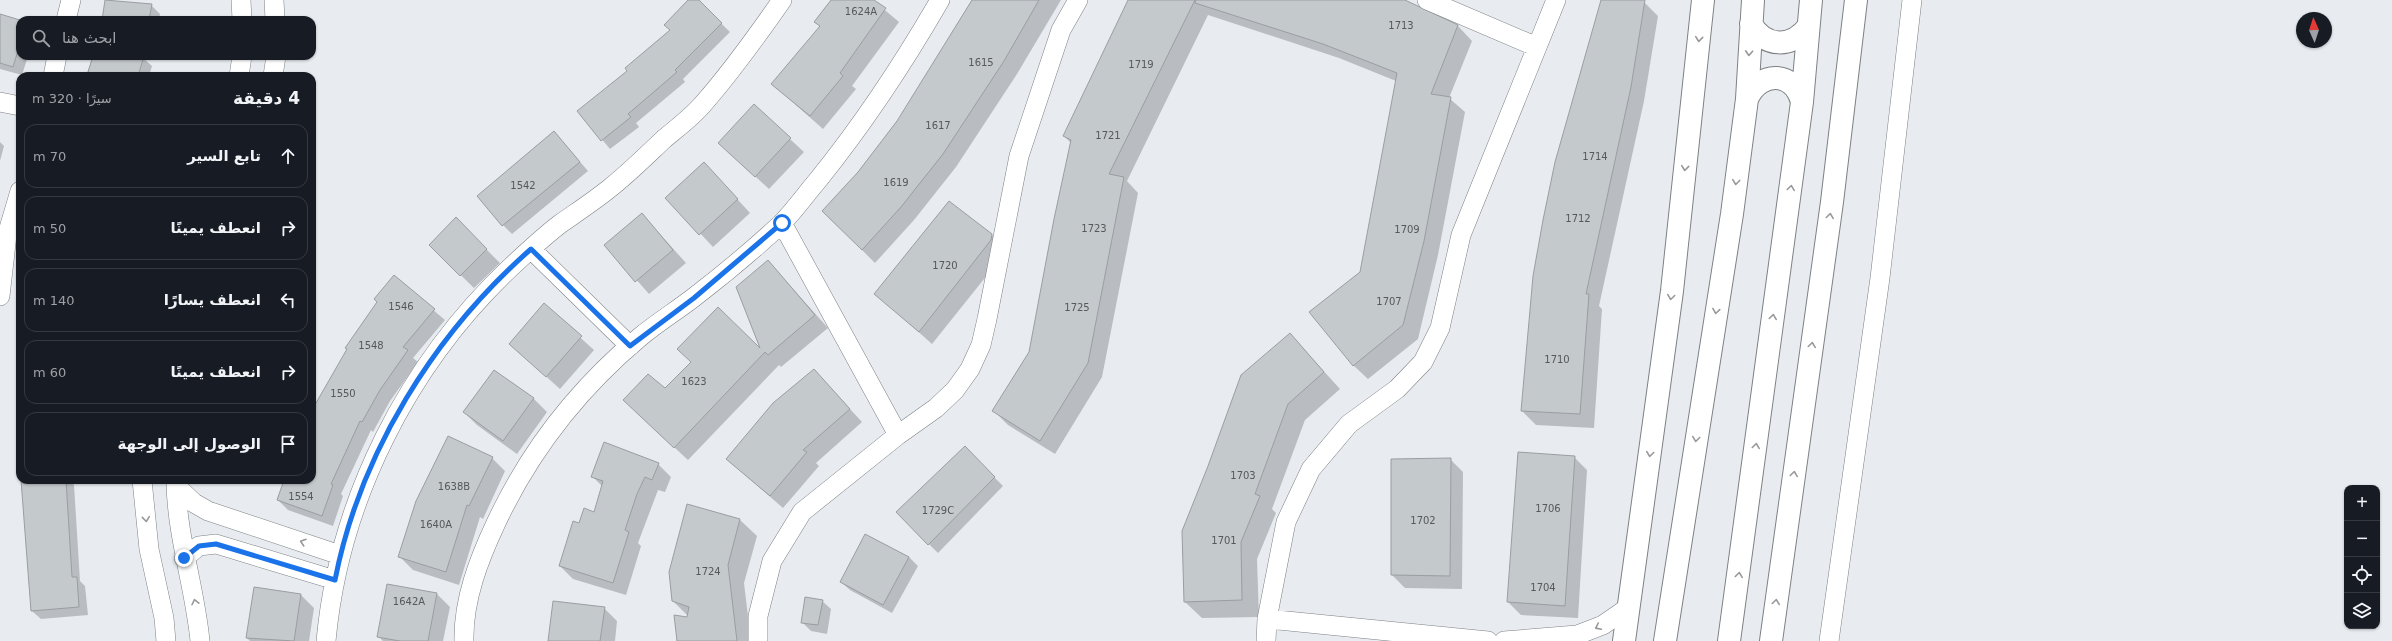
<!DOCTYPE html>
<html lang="ar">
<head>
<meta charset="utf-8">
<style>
	body { margin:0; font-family:"DejaVu Sans","Noto Sans Arabic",sans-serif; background:#242831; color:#f1f3f6; direction:rtl }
	.controls { position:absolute; right:12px; bottom:12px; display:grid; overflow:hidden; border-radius:8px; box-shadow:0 1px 3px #0004 }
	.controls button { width:36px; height:36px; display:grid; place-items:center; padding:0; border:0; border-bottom:1px solid #363941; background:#171b24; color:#f1f3f6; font:20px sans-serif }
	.compass { position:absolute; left:2296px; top:12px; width:36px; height:36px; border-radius:50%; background:#171b24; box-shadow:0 1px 3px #0004; rotate:357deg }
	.stop { position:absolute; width:12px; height:12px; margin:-9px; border:3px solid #1a73e8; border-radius:50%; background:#fff }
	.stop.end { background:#1a73e8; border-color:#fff; box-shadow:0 1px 4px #0008 }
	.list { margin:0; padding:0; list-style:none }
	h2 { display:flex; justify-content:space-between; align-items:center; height:52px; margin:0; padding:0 16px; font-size:17px }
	h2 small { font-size:13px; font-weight:400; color:#9ea1a6 }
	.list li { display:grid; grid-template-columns:26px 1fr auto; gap:12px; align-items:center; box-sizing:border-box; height:64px; margin:0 8px 8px; padding:0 8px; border:1px solid #363941; border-radius:12px }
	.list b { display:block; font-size:15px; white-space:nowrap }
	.list em { font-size:13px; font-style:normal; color:#9ea1a6 }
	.icon { flex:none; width:22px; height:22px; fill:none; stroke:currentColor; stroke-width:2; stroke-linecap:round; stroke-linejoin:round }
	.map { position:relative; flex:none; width:2392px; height:641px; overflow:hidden; direction:ltr }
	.search { position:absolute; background:#171b24; box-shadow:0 1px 3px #0004; left:16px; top:16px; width:300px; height:44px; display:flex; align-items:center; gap:10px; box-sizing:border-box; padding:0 14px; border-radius:12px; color:#9ea1a6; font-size:15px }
	.panel { position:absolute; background:#171b24; box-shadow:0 1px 3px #0004; left:16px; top:72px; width:300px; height:412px; border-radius:12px; direction:rtl }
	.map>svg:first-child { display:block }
	.shadow { fill:#0003 }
	.building { fill:#c4c9cc; stroke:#9a9ea1 }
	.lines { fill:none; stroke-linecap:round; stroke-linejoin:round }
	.minor-casing { stroke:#7d8184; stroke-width:20 }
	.tertiary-casing { stroke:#7d8184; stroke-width:24 }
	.secondary-casing { stroke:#7d8184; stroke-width:24 }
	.minor { stroke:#fff; stroke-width:19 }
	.tertiary { stroke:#fff; stroke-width:22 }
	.secondary { stroke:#fff; stroke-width:22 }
	.oneway { stroke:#98989a }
	.route { stroke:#1a73e8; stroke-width:5 }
	.labels { text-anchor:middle; stroke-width:4; stroke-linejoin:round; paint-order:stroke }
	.number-label { font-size:10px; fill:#56585a }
</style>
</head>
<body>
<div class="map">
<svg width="2392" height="641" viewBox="0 0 2392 641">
	<rect width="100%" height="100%" fill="#e8ecf0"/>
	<path class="shadow" d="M 106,0 L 151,5 L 160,14 L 159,20 L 104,20 Z
		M 690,0 L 697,0 L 730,32 L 683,79 L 685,82 L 636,123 L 639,127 L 610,149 L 578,111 L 629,72 L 671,30 Z
		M 832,0 L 873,0 L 899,22 L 852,86 L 856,89 L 823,129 L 772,84 L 820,27 L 816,22 Z
		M 972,0 L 1061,0 L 1017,74 L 956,167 L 914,220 L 875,263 L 823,211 L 859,172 L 897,122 Z
		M 1130,0 L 1403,0 L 1458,26 L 1472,41 L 1449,98 L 1465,112 L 1438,255 L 1418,339 L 1368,379 L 1353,365 L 1361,272 L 1396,81 L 1339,58 L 1208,15 L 1127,181 L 1138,193 L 1102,377 L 1055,454 L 1008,425 L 994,411 L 1030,353 L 1071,143 L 1064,136 Z
		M 1603,0 L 1639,0 L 1644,2 L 1658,16 L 1644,101 L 1599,306 L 1602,309 L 1594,428 L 1536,425 L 1522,411 L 1534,276 Z
		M 0,15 L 20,21 L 20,56 L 28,56 L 22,75 L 0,69 Z
		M 93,56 L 138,56 L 143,58 L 152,66 L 149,76 L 86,76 Z
		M 754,106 L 804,152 L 769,189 L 733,156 Z
		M 554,132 L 588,171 L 512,234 L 503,225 Z
		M 0,142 L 4,146 L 0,161 Z
		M 717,177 L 750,213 L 713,247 L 667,198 Z
		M 642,214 L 686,263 L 649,294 L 606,245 Z
		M 456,219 L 500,263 L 474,288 L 430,245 Z
		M 992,235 L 1005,248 L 1004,254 L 932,344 L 876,294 Z
		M 768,261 L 828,328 L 781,367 L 779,365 L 688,460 L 637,413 L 665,389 L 762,352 Z
		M 394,277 L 445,320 L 413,358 L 418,362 L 390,401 L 373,432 L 371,430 L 341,494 L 343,496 L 333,526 L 288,510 L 278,500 L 285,480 L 312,480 L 312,411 Z
		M 544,305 L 594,350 L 560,389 L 510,344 Z
		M 1290,334 L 1340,389 L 1305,420 L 1272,509 L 1276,513 L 1257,559 L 1259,617 L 1202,618 L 1185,602 Z
		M 494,371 L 534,399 L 547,412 L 517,454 L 477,425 L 464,412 Z
		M 827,384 L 862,422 L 816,463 L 819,466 L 783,508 L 727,459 Z
		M 965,448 L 1003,486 L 938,553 L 897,513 Z
		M 1574,457 L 1587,470 L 1578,618 L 1521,615 L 1508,602 Z
		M 492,458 L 505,471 L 483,519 L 480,517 L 459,585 L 413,570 L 400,557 Z
		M 1450,459 L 1463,472 L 1462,589 L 1405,588 L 1392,575 Z
		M 658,464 L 671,477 L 665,492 L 658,490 L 638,543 L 641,546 L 626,595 L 573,579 L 560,566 L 580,525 L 595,513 L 603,487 L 592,476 Z
		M 22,480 L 69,480 L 74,485 L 80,581 L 85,586 L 88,615 L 41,619 L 32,611 Z
		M 687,505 L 740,520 L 757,536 L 744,583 L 751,641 L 678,641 L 688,616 L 673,601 Z
		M 866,535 L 909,557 L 918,566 L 892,613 L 850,590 L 841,582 Z
		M 255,588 L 301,595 L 314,608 L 309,641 L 250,641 L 247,638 Z
		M 437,594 L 450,607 L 443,641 L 383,641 L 378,636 Z
		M 822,601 L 831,609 L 827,634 L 811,631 L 802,622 Z
		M 604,608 L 617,621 L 615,641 L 549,641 Z"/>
	<path class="building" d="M 105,0 L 152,4 L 149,20 L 102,20 Z
		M 688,0 L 699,0 L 722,23 L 675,70 L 677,72 L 628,114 L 631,117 L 601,141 L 577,111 L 627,71 L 625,68 L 670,30 L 664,25 Z
		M 831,0 L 874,0 L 886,8 L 840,73 L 843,76 L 810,116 L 771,84 L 820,26 L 814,22 Z
		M 972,0 L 1039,0 L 1004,61 L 943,154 L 901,207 L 862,250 L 822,211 L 858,172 L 897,121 Z
		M 1128,0 L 1195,0 L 1109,174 L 1124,177 L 1088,363 L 1040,441 L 992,411 L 1029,352 L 1054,219 L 1071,140 L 1063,136 Z
		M 1196,0 L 1405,0 L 1458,25 L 1431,94 L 1451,97 L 1424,241 L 1403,325 L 1353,366 L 1309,312 L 1360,272 L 1397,73 L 1323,44 L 1195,3 Z
		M 1601,0 L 1645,0 L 1631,87 L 1586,294 L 1589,294 L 1580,414 L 1521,411 L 1533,276 L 1543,220 L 1555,162 Z
		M 0,14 L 20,20 L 20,44 L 13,67 L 0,63 Z
		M 93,56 L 144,56 L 138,76 L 101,76 L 88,72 Z
		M 754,104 L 791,138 L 755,177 L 718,143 Z
		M 554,131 L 580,162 L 502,226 L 477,196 Z
		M 704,162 L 738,199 L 699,235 L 665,198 Z
		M 949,201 L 992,234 L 991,240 L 919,332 L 874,294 Z
		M 642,213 L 673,250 L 635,282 L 604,245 Z
		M 456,217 L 487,249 L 460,276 L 429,245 Z
		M 768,260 L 815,315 L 768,355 L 765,352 L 674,448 L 623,400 L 648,374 L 665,388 L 691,362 L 677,349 L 718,307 L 760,348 L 736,287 Z
		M 394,275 L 435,309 L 403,347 L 408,350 L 380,390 L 362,422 L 360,421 L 331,484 L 333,485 L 322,516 L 277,500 L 284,480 L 312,480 L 312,410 L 347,349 L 345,348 L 377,302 L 374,299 Z
		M 544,303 L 582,336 L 546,377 L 509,344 Z
		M 1290,333 L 1324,372 L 1288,404 L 1255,494 L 1260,496 L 1241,542 L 1242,600 L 1184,602 L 1182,531 L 1208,466 L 1241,375 Z
		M 814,369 L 850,409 L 803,450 L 807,452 L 770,496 L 726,459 L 773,403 Z
		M 494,370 L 534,398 L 503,441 L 463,412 Z
		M 448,436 L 493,457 L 469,506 L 467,505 L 446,572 L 398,557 L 416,501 Z
		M 604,442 L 659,463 L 652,480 L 645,477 L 637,494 L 625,530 L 629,532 L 613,583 L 559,566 L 573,521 L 579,523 L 584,508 L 594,512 L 603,481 L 591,477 Z
		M 965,446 L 995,477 L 928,545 L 896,512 Z
		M 1518,452 L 1575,456 L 1565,606 L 1507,602 Z
		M 1451,458 L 1450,576 L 1391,575 L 1391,459 Z
		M 21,480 L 66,480 L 72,577 L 77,577 L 79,607 L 31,611 Z
		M 687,504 L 740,519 L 728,565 L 737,641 L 677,641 L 674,615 L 687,617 L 689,607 L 672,601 L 669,572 Z
		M 865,534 L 909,557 L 883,605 L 840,582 Z
		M 387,584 L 437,593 L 428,641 L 400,641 L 377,637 Z
		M 254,587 L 301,594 L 294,641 L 246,638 Z
		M 805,597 L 823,600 L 818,625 L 801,623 Z
		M 553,601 L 605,607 L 600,641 L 548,641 Z"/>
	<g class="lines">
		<defs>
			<path id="minor" d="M 241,0 L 242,20
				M 274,0 L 275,20
				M 1427,0 L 1537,47
				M 66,20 L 71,0
				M 53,76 L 57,56
				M 239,76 L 242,56
				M 273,76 L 276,56
				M 0,102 L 20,106
				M 782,223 L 898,435
				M 531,249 L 630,346
				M 0,296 L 7,235 L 20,191
				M 142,480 L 149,549 L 164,618 L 166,641
				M 176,483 C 177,537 195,588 200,641
				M 176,486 L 194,503 L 208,511 L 340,555
				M 184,558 L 199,546 L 216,544 L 335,580
				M 1267,619 L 1488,641
				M 326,641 C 339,500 408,364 511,267 C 527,252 543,237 560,224 C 577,212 594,201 610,188 C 629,173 646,156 664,139 C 677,128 692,117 703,104 C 732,71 757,36 782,0
				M 464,641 C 463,600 479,559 496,523 C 530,450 578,389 640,337 C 657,323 676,311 693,298 C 723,275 753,250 781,224 C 794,211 806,194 818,180 C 864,123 903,64 940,0
				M 758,641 L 758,616 L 772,561 L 802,512 L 898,435 L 936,408 L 955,390 L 970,369 L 981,345 L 987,319 L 1019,156 L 1061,30 L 1078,0
				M 1266,641 L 1267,619 L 1286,522 L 1311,469 L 1349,424 L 1397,389 L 1423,362 L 1440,328 L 1461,235 L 1556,0
				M 1504,641 L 1577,635 L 1603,625 L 1629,607
				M 1829,641 L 1880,278 L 1912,0"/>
			<path id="tertiary" d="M 1624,641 L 1672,291 L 1703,0
				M 1771,641 L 1832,202 L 1856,0"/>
			<path id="secondary" d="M 1751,24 C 1765,48 1792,48 1808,27
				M 1747,99 C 1760,70 1794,71 1802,102
				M 1665,641 L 1732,214 L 1747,99 L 1753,0
				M 1729,641 L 1802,102 L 1811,0"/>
		</defs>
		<use href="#minor" class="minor-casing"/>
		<use href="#tertiary" class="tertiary-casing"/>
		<use href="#secondary" class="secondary-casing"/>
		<use href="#minor" class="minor"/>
		<use href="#tertiary" class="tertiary"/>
		<use href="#secondary" class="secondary"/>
	</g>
	<defs><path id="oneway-chevron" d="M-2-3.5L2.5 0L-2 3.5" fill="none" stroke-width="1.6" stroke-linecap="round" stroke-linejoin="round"/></defs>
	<g class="oneway">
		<use href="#oneway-chevron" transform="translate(1699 39) rotate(96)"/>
		<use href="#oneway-chevron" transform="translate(1749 53) rotate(93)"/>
		<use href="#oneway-chevron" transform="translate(1685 168) rotate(96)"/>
		<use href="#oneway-chevron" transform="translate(1736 182) rotate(97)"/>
		<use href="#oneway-chevron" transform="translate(1791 188) rotate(-82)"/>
		<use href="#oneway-chevron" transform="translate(1830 216) rotate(-82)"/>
		<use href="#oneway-chevron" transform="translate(1671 297) rotate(98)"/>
		<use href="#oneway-chevron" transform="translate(1716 311) rotate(99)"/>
		<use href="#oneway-chevron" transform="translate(1773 317) rotate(-82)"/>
		<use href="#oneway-chevron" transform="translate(1812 345) rotate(-82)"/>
		<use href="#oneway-chevron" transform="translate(1696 439) rotate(98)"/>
		<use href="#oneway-chevron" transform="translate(1756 446) rotate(-82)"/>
		<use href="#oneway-chevron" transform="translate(1650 454) rotate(98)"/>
		<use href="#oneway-chevron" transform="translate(1794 474) rotate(-82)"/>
		<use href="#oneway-chevron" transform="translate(146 519) rotate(84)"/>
		<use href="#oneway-chevron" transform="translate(303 542) rotate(-162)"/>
		<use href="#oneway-chevron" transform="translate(1739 575) rotate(-82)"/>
		<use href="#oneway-chevron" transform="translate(195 602) rotate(-103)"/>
		<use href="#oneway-chevron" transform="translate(1776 602) rotate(-82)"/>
		<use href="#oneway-chevron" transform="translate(1598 627) rotate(154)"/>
	</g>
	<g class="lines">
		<path class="route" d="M 184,558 L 199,546 L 216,544 L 335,580 C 360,453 434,334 531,249 L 630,346 L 694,298 L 782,223"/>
	</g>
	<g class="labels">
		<g class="number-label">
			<text x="861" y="15">1624A</text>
			<text x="1401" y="29">1713</text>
			<text x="981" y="66">1615</text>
			<text x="1141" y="68">1719</text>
			<text x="938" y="129">1617</text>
			<text x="1108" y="139">1721</text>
			<text x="1595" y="160">1714</text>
			<text x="896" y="186">1619</text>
			<text x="523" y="189">1542</text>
			<text x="1578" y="222">1712</text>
			<text x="1094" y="232">1723</text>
			<text x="1407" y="233">1709</text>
			<text x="945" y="269">1720</text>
			<text x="1389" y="305">1707</text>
			<text x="401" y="310">1546</text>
			<text x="1077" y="311">1725</text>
			<text x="371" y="349">1548</text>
			<text x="1557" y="363">1710</text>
			<text x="694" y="385">1623</text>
			<text x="343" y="397">1550</text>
			<text x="1243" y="479">1703</text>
			<text x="454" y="490">1638B</text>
			<text x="301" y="500">1554</text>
			<text x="1548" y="512">1706</text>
			<text x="938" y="514">1729C</text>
			<text x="1423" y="524">1702</text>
			<text x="436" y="528">1640A</text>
			<text x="1224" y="544">1701</text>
			<text x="708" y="575">1724</text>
			<text x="1543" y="591">1704</text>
			<text x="409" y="605">1642A</text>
		</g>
	</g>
</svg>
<div class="controls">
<button>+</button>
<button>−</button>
<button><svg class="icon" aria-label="locate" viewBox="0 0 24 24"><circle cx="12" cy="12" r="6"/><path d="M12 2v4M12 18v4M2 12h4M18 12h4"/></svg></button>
<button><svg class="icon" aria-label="layers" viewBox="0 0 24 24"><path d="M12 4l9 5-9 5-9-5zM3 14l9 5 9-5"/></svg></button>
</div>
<svg class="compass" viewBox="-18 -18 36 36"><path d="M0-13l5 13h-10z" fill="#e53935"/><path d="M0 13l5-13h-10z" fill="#9ea1a6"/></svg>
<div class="stop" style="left:782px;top:223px"></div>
<div class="stop end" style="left:184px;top:558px"></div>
<div class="search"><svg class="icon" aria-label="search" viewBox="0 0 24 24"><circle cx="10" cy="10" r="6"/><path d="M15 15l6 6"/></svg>ابحث هنا</div>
<section class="panel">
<h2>4 دقيقة<small>سيرًا · 320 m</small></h2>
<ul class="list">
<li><svg class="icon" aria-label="ahead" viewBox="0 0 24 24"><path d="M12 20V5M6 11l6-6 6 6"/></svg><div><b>تابع السير</b></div><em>70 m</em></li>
<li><svg class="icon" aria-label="right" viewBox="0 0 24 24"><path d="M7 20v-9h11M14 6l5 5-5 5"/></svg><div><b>انعطف يمينًا</b></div><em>50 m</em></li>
<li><svg class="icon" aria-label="left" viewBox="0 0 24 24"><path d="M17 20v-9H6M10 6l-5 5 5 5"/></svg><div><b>انعطف يسارًا</b></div><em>140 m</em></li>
<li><svg class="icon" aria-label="right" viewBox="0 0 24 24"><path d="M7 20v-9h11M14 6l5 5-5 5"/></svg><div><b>انعطف يمينًا</b></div><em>60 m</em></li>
<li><svg class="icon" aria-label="arrive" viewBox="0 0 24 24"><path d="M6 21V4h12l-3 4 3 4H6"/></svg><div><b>الوصول إلى الوجهة</b></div></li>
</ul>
</section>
</div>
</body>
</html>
